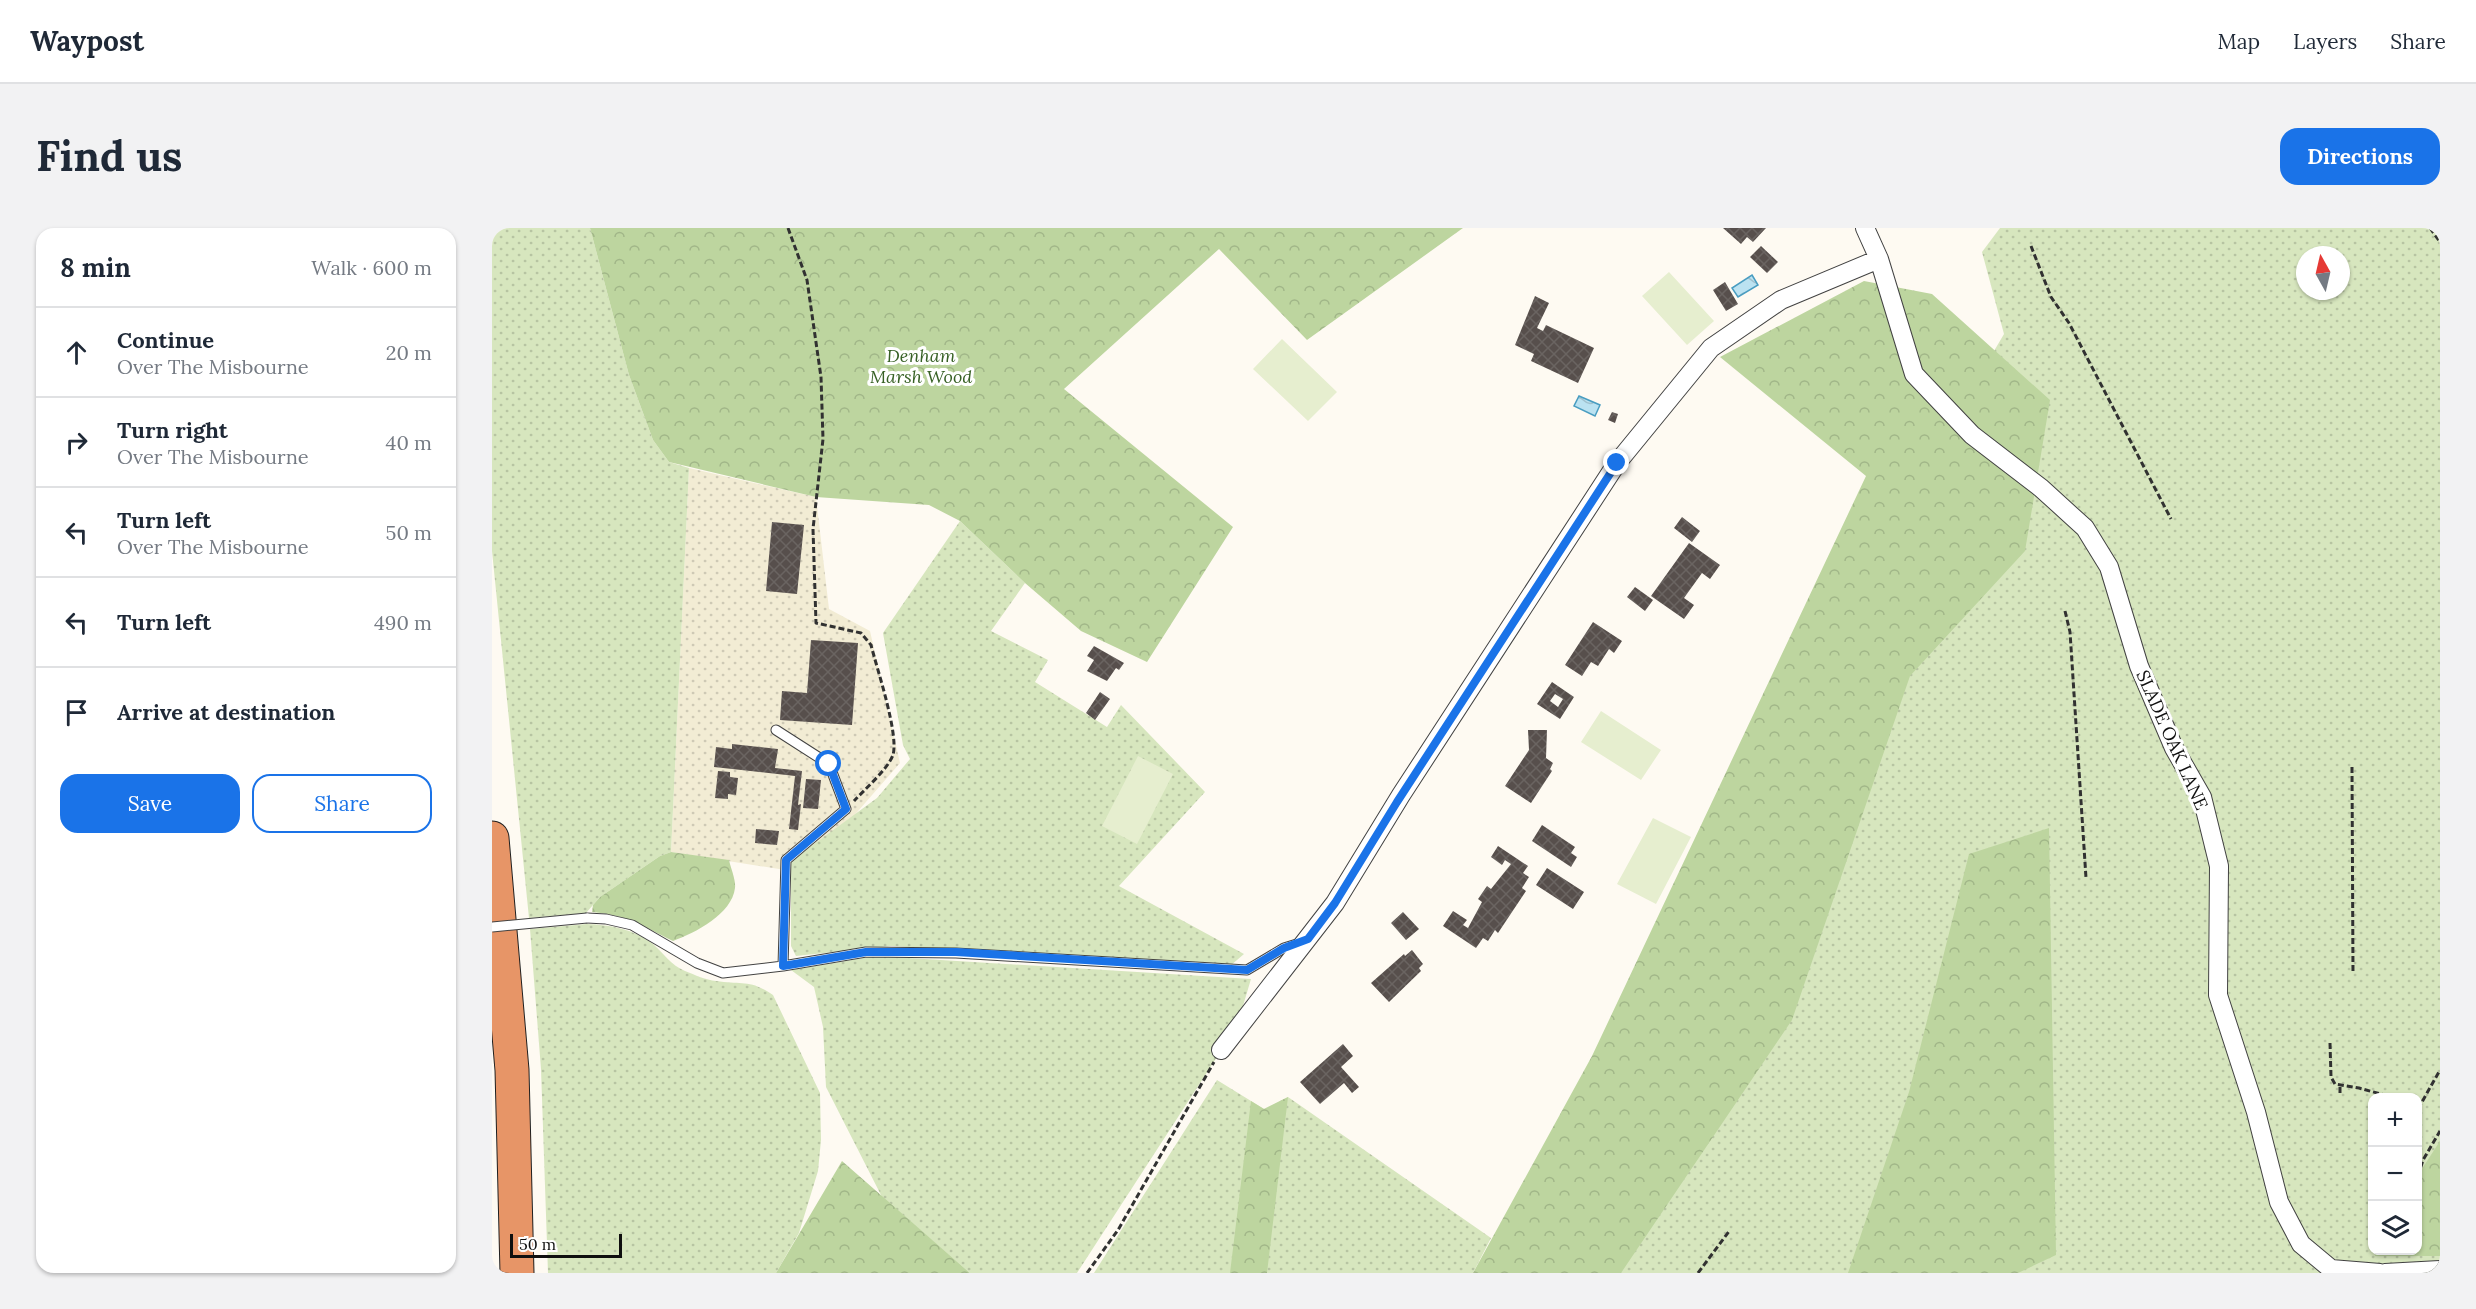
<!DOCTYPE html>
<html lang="en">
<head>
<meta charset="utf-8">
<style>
	body { margin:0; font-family:Lora,serif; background:#f2f2f3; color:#1f2937 }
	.controls { position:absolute; right:18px; bottom:18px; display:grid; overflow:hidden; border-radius:12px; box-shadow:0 2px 4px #0004 }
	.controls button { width:54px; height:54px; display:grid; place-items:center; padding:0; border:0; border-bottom:2px solid #e0e1e3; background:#fff; color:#1f2937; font:30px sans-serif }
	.compass { position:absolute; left:1804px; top:18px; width:54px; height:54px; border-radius:50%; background:#fff; box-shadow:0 2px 4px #0004; rotate:352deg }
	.scale { position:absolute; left:18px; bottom:15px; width:112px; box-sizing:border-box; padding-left:6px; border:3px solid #0f0f0f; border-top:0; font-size:16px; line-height:21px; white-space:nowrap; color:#0f0f0f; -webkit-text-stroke:4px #fff; paint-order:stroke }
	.stop { position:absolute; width:18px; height:18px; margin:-14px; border:4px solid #1a73e8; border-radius:50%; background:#fff }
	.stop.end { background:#1a73e8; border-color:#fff; box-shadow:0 2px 6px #0008 }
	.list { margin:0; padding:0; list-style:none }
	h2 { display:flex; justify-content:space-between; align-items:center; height:78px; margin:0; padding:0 24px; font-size:26px }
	h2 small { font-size:20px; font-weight:400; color:#747a83 }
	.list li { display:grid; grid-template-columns:39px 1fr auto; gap:18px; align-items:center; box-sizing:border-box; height:90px; padding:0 24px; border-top:2px solid #e0e1e3 }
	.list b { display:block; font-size:22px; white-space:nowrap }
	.list p { margin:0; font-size:20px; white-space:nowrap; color:#747a83 }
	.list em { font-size:20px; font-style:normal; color:#747a83 }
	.actions { display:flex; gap:12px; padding:18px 24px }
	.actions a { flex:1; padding:14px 0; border:2px solid #1a73e8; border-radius:18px; text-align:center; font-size:21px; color:#1a73e8 }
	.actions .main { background:#1a73e8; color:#fff }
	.icon { flex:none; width:33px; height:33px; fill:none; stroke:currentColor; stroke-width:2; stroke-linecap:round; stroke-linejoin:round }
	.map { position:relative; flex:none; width:1948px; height:1045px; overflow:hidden; border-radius:18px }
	header { display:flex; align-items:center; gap:36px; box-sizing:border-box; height:84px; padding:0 30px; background:#fff; border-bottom:2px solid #e0e1e3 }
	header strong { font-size:28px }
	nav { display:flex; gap:33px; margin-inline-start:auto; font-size:21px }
	.intro { display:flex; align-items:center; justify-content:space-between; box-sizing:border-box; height:144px; padding:0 36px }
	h1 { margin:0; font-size:42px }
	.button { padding:15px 27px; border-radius:18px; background:#1a73e8; color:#fff; font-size:21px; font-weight:700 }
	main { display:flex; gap:36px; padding:0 36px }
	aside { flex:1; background:#fff; border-radius:18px; box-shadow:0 2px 4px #0004 }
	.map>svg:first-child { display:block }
	.farmland { fill:url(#farmland-dots) }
	.grass { fill:url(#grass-dots); fill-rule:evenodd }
	.forest { fill:url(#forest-crowns) }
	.pitch { fill:#e6eecf }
	.water { fill:url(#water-waves); stroke:#499dc1; stroke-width:1.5 }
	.building { fill:url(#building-cross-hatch); fill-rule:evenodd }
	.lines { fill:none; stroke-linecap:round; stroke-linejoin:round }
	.service-casing { stroke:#424242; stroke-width:11 }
	.minor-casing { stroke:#424242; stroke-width:20 }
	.motorway-casing { stroke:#202020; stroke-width:35 }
	.path { stroke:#313131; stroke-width:3; stroke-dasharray:6 3; stroke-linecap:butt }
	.service { stroke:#fff; stroke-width:9 }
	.minor { stroke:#fff; stroke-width:18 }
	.motorway { stroke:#e79567; stroke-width:33 }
	.service-bridge-casing { stroke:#424242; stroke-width:11; stroke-linecap:butt }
	.service-bridge { stroke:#fff; stroke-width:9 }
	.route { stroke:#1a73e8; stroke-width:8 }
	.labels { text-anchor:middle; stroke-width:6; stroke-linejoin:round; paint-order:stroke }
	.park-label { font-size:18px; font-style:italic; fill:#376125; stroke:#fff }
	.street-label { font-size:18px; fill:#0f0f0f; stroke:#fff }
</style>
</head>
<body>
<header>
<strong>Waypost</strong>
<nav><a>Map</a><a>Layers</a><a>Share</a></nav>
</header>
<div class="intro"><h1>Find us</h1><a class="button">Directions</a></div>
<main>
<aside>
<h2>8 min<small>Walk · 600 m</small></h2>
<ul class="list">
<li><svg class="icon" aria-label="ahead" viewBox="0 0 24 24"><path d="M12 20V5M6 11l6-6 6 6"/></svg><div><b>Continue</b><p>Over The Misbourne</p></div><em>20 m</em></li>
<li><svg class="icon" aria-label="right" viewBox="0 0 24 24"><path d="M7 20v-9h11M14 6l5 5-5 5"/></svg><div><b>Turn right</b><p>Over The Misbourne</p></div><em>40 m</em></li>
<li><svg class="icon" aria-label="left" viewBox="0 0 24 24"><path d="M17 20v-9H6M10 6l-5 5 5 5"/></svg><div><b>Turn left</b><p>Over The Misbourne</p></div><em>50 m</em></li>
<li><svg class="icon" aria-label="left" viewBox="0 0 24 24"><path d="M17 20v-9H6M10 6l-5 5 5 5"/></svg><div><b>Turn left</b></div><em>490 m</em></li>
<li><svg class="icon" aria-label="arrive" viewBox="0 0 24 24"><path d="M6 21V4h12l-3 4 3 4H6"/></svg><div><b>Arrive at destination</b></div></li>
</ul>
<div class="actions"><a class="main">Save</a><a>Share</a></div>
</aside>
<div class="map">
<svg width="1948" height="1045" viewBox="0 0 1948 1045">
	<defs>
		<pattern id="farmland-dots" width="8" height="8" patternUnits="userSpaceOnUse" patternTransform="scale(1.5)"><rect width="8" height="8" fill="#f2ecd4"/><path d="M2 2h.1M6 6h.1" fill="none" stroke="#cec9b5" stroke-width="1.8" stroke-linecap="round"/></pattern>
		<pattern id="grass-dots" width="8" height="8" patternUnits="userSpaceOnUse" patternTransform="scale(1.5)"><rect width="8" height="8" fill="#d7e6be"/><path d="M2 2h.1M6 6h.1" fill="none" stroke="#b7c4a2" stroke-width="1.8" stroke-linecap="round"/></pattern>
		<pattern id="forest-crowns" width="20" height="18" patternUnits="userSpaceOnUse" patternTransform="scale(1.5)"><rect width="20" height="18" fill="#bdd59f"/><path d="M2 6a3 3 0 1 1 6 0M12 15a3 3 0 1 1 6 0" fill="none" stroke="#a1b688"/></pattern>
		<pattern id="water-waves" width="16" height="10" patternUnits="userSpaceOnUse" patternTransform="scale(1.5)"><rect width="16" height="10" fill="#bbe2f1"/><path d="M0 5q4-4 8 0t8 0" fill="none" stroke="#a0c1cd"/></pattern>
		<pattern id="building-cross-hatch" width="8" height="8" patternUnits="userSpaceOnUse" patternTransform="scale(1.5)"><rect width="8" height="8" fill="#574f4c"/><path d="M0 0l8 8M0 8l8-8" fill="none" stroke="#6a6461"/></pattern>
	</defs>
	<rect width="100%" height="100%" fill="#fefaf2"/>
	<path class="farmland" d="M 197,240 L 324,269 L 337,381 L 378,403 L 408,535 L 312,645 L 179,624 Z"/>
	<path class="grass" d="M 0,0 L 98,0 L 137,147 L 161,212 L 177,234 L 197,240 L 179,624 L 168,628 L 108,669 L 94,685 L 37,690 L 0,323 Z
		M 1508,0 L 1948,0 L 1948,1045 L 998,1045 L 1245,560 L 1512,106 L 1490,24 ZM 1813,27 L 1849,27 L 1849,63 L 1813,63 ZM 1880,870 L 1926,870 L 1926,1022 L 1880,1022 Z
		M 468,293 L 533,355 L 499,403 L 556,432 L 543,454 L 615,499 L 629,477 L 713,564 L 627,658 L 752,726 L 738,738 L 399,718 L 304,728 L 299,718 L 299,633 L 385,570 L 418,531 L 411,517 L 391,405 Z
		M 95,696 C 118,697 142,701 161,716 C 172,726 179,737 193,743 C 203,747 214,752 224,753 C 250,757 258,751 281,767 L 328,865 L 329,912 L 326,943 L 307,1005 L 284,1045 L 56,1045 L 49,841 L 38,701 Z
		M 384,728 L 759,751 L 745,798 L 585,1045 L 478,1045 L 390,969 L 334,859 L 331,799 L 322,759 L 299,742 Z
		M 725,852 L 772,881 L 796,869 L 999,1010 L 981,1045 L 602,1045 Z"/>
	<path class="forest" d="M 98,0 L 971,0 L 815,112 L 727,21 L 572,161 L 741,299 L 655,434 L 589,403 L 533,355 L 468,293 L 437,277 L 324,269 L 177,234 L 161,212 L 137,147 Z
		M 1372,53 L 1440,66 L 1558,172 L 1533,323 L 1418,448 L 1300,792 L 1129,1045 L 981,1045 L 1100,828 L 1374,248 L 1228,129 Z
		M 1557,600 L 1564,1027 L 1526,1045 L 1356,1045 L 1417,864 L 1477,626 Z
		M 179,624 L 237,632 C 239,641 244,652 243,660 C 240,686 203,705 181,713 C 150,698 136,687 100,684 L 101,677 L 108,669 L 168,628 Z
		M 796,869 L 775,1045 L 738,1045 L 759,873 L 772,881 Z
		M 1948,913 L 1948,1028 L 1883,1028 L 1883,1023 L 1926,1022 L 1926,947 Z
		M 350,933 L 478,1045 L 284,1045 Z"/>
	<path class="pitch" d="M 1177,44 L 1222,93 L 1195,117 L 1150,68 Z
		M 790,111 L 845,164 L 816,193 L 761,141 Z
		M 1109,483 L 1169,522 L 1149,552 L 1089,514 Z
		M 646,528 L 681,546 L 645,616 L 610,598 Z
		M 1161,590 L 1199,609 L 1164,676 L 1125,656 Z"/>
	<path class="water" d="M 1260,47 L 1266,57 L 1246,69 L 1240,60 Z
		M 1087,168 L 1108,177 L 1103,188 L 1082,178 Z"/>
	<path class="building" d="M 1231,0 L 1274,0 L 1261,14 L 1255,9 L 1249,16 Z
		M 1269,18 L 1286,34 L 1275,45 L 1258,29 Z
		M 1233,54 L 1246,76 L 1234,83 L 1221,62 Z
		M 1043,68 L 1057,75 L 1045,100 L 1051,103 L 1054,97 L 1102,120 L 1086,155 L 1039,133 L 1042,126 L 1023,117 Z
		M 1120,184 L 1126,186 L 1123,195 L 1116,192 Z
		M 1190,289 L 1208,303 L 1200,314 L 1182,300 Z
		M 280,294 L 312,297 L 305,366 L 274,363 Z
		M 1197,315 L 1228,337 L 1218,351 L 1210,345 L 1192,370 L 1202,377 L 1192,391 L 1159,368 Z
		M 1143,359 L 1161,372 L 1153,383 L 1135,369 Z
		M 1101,394 L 1130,413 L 1122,425 L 1117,421 L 1106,438 L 1099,434 L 1090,448 L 1073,437 Z
		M 319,412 L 366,415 L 360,497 L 288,492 L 290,463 L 315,465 Z
		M 602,418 L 632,435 L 627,442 L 624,440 L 615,453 L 595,443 L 602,432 L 595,428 Z
		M 1060,454 L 1082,469 L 1068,491 L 1045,476 ZM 1063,466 L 1071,471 L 1066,479 L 1058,473 Z
		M 608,464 L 618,471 L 603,492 L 594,485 Z
		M 1036,502 L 1055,502 L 1054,530 L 1061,535 L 1058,541 L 1060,543 L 1039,575 L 1013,558 L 1037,522 Z
		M 240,516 L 286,521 L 283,540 L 310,543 L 306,577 L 309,576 L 306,602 L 297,601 L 303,548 L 222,539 L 224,519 L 240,521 Z
		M 226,543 L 238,544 L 238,549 L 246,550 L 244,567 L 236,566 L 236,571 L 223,570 Z
		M 314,551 L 329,552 L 326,581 L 311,580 Z
		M 1050,597 L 1083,619 L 1079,625 L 1085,629 L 1079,639 L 1040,613 Z
		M 264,601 L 287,603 L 285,617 L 263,615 Z
		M 1006,618 L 1036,638 L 1031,645 L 1037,649 L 1030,660 L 1034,663 L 1006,705 L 1003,702 L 996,713 L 991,710 L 984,720 L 951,698 L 961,683 L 975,692 L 971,697 L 976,700 L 990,674 L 986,671 L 995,658 L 999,661 L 1019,636 L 1013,632 L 1010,637 L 999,629 Z
		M 1055,640 L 1092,664 L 1081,681 L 1044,657 Z
		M 911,684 L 927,701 L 914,712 L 899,695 Z
		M 920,722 L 931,736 L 927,740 L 929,743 L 897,774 L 879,755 L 912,726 L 913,728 Z
		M 851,816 L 861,828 L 849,839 L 867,859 L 860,865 L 852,855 L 828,876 L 808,854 Z"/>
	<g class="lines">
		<defs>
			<path id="service" d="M 284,502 L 337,536 L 354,581 L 294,632 L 291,738
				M 95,690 L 114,691 L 140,697 L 205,735 L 231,745 L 291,738 L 374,724 L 464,725 L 755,742 L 792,720 L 808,715"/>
			<path id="minor" d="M 1373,0 L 1387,31 L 1422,146 L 1480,207 L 1549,260 L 1593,300 L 1617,339 L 1647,438 L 1682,520 L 1710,569 L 1727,638 L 1726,767 L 1764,884 L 1787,974 L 1809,1016 L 1839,1041 L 1888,1045
				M 729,822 L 843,675 L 909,567 L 1125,235 L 1219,120 L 1289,72 L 1387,31
				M 1893,1045 L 1948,1042"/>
			<path id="motorway" d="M 0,610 L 20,842 L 25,1045"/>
		</defs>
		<use href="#service" class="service-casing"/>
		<use href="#minor" class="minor-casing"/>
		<use href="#motorway" class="motorway-casing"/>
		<path class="path" d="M 296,0 L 315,52 L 329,149 L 331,211 L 321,301 L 324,395 L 369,405 L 379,417 C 385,441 407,506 401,527 C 396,541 372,562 362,573
			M 1938,0 L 1948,14
			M 1539,18 L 1559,69 L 1577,95 L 1679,291
			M 1573,383 L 1578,404 L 1594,650
			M 1860,539 L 1861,745
			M 1838,815 L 1839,849 L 1843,856 L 1867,860 L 1903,870
			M 1848,865 L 1848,857
			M 1926,881 L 1948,842
			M 1926,948 L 1931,932 L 1948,903
			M 595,1045 L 626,1002 L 722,834
			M 1206,1045 L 1238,1002"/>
		<use href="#service" class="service"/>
		<use href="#minor" class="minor"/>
		<use href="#motorway" class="motorway"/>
		<defs>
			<path id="service-bridge" d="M 0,699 L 95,690"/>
		</defs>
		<use href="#service-bridge" class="service-bridge-casing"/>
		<use href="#service-bridge" class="service-bridge"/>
	</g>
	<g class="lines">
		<path class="route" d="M 337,536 L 354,581 L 294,632 L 291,738 L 374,724 L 464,724 L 755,742 L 792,720 L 816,711 L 843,675 L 905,574 L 1125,235"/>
	</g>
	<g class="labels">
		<g class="park-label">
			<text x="429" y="134">Denham<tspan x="429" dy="21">Marsh Wood</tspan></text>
		</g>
		<g class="street-label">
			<text transform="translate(1680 512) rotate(66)" y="6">SLADE OAK LANE</text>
		</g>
	</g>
</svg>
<div class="controls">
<button>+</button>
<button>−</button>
<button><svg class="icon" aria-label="layers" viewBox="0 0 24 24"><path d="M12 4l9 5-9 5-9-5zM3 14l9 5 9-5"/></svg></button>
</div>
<svg class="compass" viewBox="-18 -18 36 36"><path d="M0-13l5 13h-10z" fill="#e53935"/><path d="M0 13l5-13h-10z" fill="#747a83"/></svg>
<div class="scale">50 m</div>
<div class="stop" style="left:337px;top:536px"></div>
<div class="stop end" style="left:1125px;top:235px"></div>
</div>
</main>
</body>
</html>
